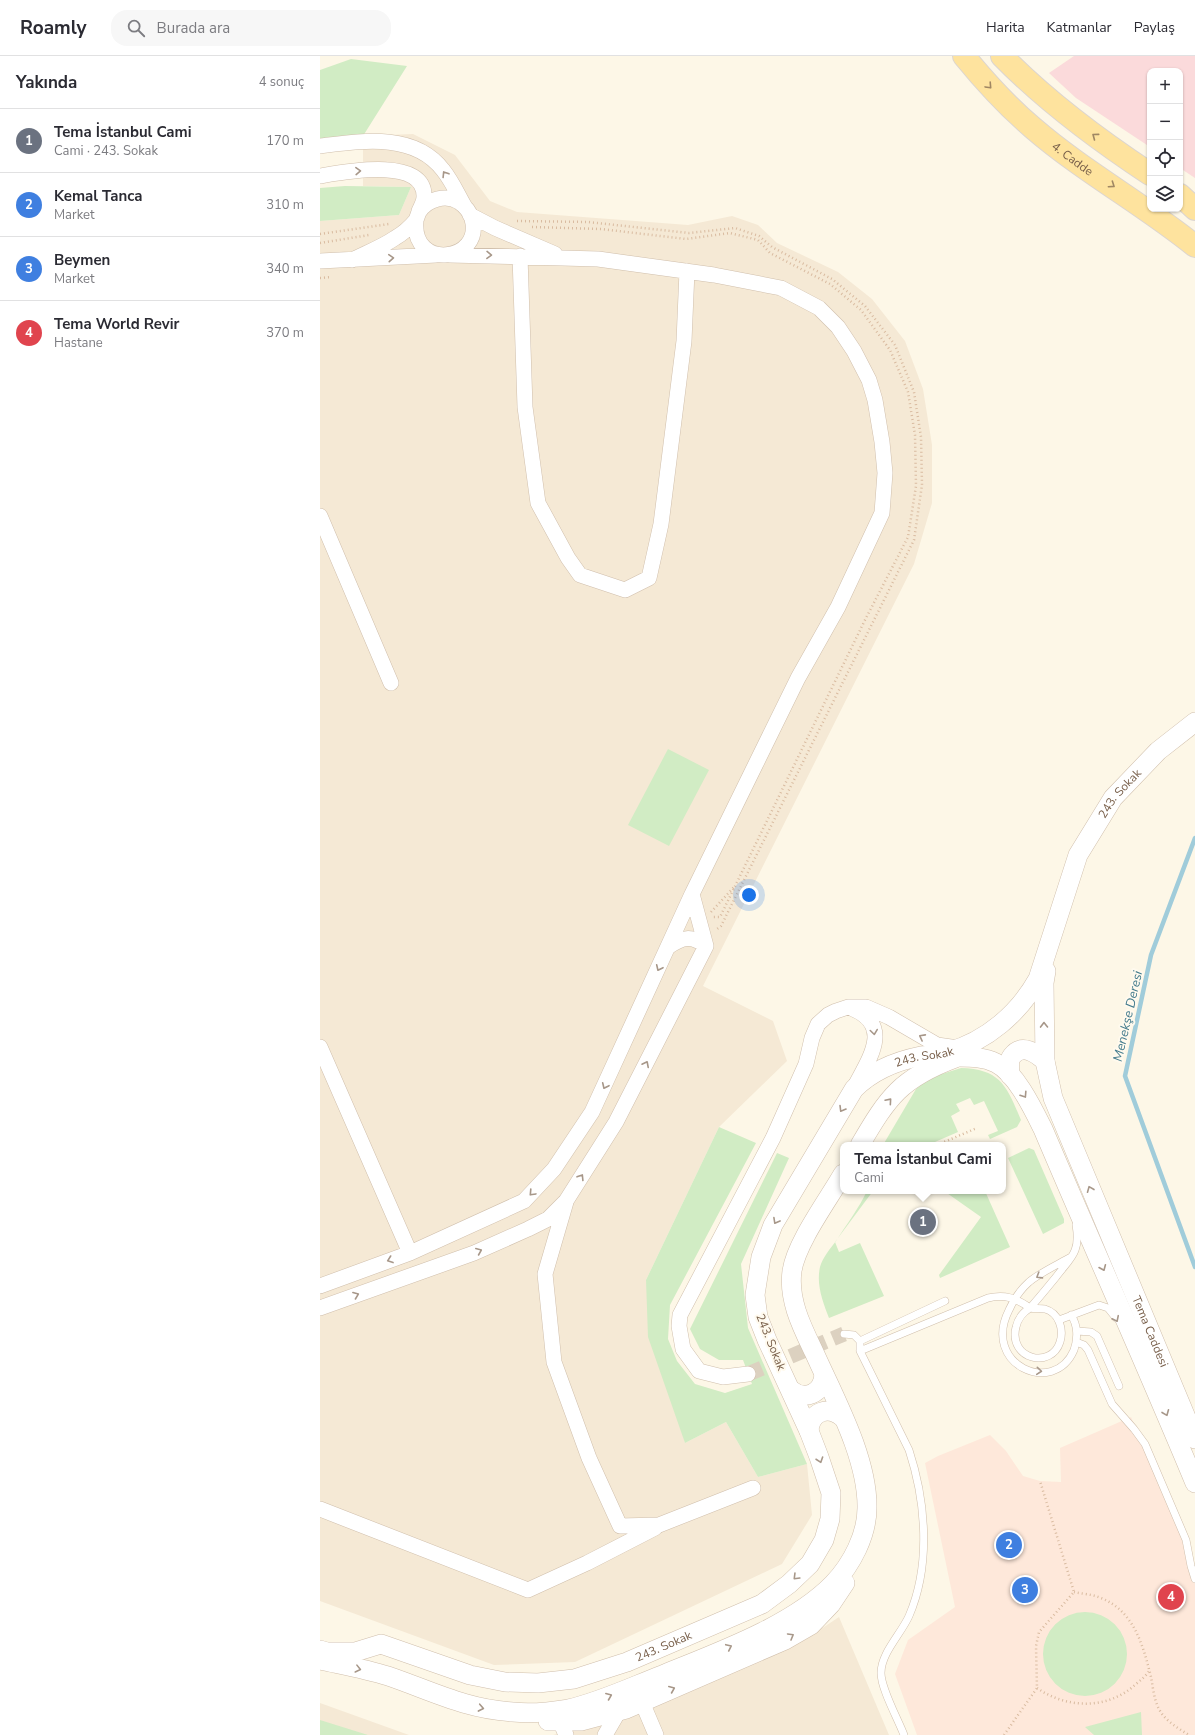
<!DOCTYPE html>
<html lang="tr">
<head>
<meta charset="utf-8">
<style>
	body { margin:0; font-family:"Nunito Sans",sans-serif; background:#f7f7f7; color:#2b2b33 }
	.controls { position:absolute; right:12px; top:12px; display:grid; overflow:hidden; border-radius:8px; box-shadow:0 1px 3px #0004 }
	.controls button { width:36px; height:36px; display:grid; place-items:center; padding:0; border:0; border-bottom:1px solid #e1e1e2; background:#fff; color:#2b2b33; font:20px sans-serif }
	.you { position:absolute; left:429px; top:839px; width:14px; height:14px; margin:-10px; border:3px solid #fff; border-radius:50%; background:#1a73e8; box-shadow:0 0 0 6px #1a73e833 }
	.badge { display:grid; place-items:center; width:26px; height:26px; border-radius:50%; background:#0f766e; color:#fff; font-size:13px; font-weight:700 }
	.pin { position:absolute; translate:-50% -50%; border:2px solid #fff; box-shadow:0 1px 4px #0006 }
	.popup { position:absolute; left:520px; top:1086px; width:166px; height:52px; box-sizing:border-box; display:grid; place-content:center; border-radius:8px; background:#fff; filter:drop-shadow(0 1px 3px #0005); font-size:13px; white-space:nowrap; color:#7c7c81 }
	.popup b { font-size:15px; color:#2b2b33 }
	.popup::after { content:''; position:absolute; left:50%; top:100%; margin-left:-8px; border:8px solid transparent; border-top-color:#fff }
	.list { margin:0; padding:0; list-style:none }
	h2 { display:flex; justify-content:space-between; align-items:center; height:52px; margin:0; padding:0 16px; font-size:17px }
	h2 small { font-size:13px; font-weight:400; color:#7c7c81 }
	.list li { display:grid; grid-template-columns:26px 1fr auto; gap:12px; align-items:center; box-sizing:border-box; height:64px; padding:0 16px; border-top:1px solid #e1e1e2 }
	.list b { display:block; font-size:15px; white-space:nowrap }
	.list p { margin:0; font-size:13px; white-space:nowrap; color:#7c7c81 }
	.list em { font-size:13px; font-style:normal; color:#7c7c81 }
	.icon { flex:none; width:22px; height:22px; fill:none; stroke:currentColor; stroke-width:2; stroke-linecap:round; stroke-linejoin:round }
	.map { position:relative; flex:none; width:875px; height:1679px; overflow:hidden }
	header { display:flex; align-items:center; gap:24px; box-sizing:border-box; height:56px; padding:0 20px; background:#fff; border-bottom:1px solid #e1e1e2 }
	header strong { font-size:19px }
	nav { display:flex; gap:22px; margin-inline-start:auto; font-size:14px }
	.search { width:280px; height:36px; background:#f7f7f7; display:flex; align-items:center; gap:10px; box-sizing:border-box; padding:0 14px; border-radius:16px; color:#7c7c81; font-size:15px }
	main { display:flex }
	aside { flex:1; background:#fff }
	.map>svg:first-child { display:block }
	.residential { fill:#f5e9d5 }
	.commercial { fill:#fee8da }
	.medical { fill:#fbdadb }
	.green { fill:#d1ecc4 }
	.lines { fill:none; stroke-linecap:round; stroke-linejoin:round }
	.stream { stroke:#a0ccda; stroke-width:4.5 }
	.minor-tunnel { stroke:#dcd1c0; stroke-width:15; stroke-dasharray:15 8; stroke-linecap:butt }
	.service-casing { stroke:#d0bfac; stroke-width:8 }
	.minor-casing { stroke:#d0bfac; stroke-width:16 }
	.tertiary-casing { stroke:#d0bfac; stroke-width:20 }
	.primary-casing { stroke:#dcd5d0; stroke-width:24 }
	.path { stroke:#d9bba0; stroke-width:2.5; stroke-dasharray:1 3; stroke-linecap:butt }
	.service { stroke:#fff; stroke-width:7 }
	.minor { stroke:#fff; stroke-width:15 }
	.tertiary { stroke:#fff; stroke-width:19 }
	.primary { stroke:#fee39e; stroke-width:22 }
	.oneway { stroke:#a08763 }
	.oneway2 { stroke:#a79789 }
	.labels { text-anchor:middle; stroke-width:4; stroke-linejoin:round; paint-order:stroke }
	.street-label { font-size:12px; fill:#785f4a; stroke:#fffaee }
	.water-label { font-size:13px; font-style:italic; fill:#427a8c; stroke:#fffaee }
</style>
</head>
<body>
<header>
<strong>Roamly</strong>
<div class="search"><svg class="icon" aria-label="search" viewBox="0 0 24 24"><circle cx="10" cy="10" r="6"/><path d="M15 15l6 6"/></svg>Burada ara</div>
<nav><a>Harita</a><a>Katmanlar</a><a>Paylaş</a></nav>
</header>
<main>
<aside>
<h2>Yakında<small>4 sonuç</small></h2>
<ul class="list">
<li><span class="badge" style="background:#6b7280">1</span><div><b>Tema İstanbul Cami</b><p>Cami · 243. Sokak</p></div><em>170 m</em></li>
<li><span class="badge" style="background:#3f7fe0">2</span><div><b>Kemal Tanca</b><p>Market</p></div><em>310 m</em></li>
<li><span class="badge" style="background:#3f7fe0">3</span><div><b>Beymen</b><p>Market</p></div><em>340 m</em></li>
<li><span class="badge" style="background:#e0444e">4</span><div><b>Tema World Revir</b><p>Hastane</p></div><em>370 m</em></li>
</ul>
</aside>
<div class="map">
<svg width="875" height="1679" viewBox="0 0 875 1679">
	<rect width="100%" height="100%" fill="#fdf7e7"/>
	<path class="residential" d="M 93,78 L 135,99 L 170,145 L 197,156 L 368,169 L 412,160 L 438,169 L 457,187 L 518,216 L 552,243 L 585,285 L 603,333 L 612,389 L 612,447 L 594,508 L 383,930 L 453,965 L 467,1005 L 399,1071 L 326,1224 L 365,1387 L 406,1366 L 438,1421 L 487,1408 L 492,1459 L 462,1508 L 255,1606 L 174,1609 L 0,1545 L 0,165 L 79,159 L 91,131 L 43,130 L 43,80 Z
		M 519,1561 L 569,1679 L 233,1679 L 313,1658 L 486,1583 Z
		M 0,1647 L 89,1679 L 0,1679 Z"/>
	<path class="commercial" d="M 811,1361 L 875,1514 L 875,1679 L 597,1679 L 575,1618 L 588,1584 L 635,1551 L 605,1407 L 618,1400 L 670,1379 L 686,1395 L 703,1420 L 720,1425 L 741,1426 L 740,1392 Z"/>
	<path class="medical" d="M 754,0 L 875,0 L 875,122 L 860,112 L 860,15 L 830,15 L 830,91 L 756,42 L 729,17 Z"/>
	<path class="green" d="M 31,3 L 87,10 L 43,80 L 0,84 L 0,14 Z
		M 25,130 L 91,131 L 79,159 L 0,165 L 0,132 Z
		M 348,693 L 389,714 L 349,790 L 308,769 Z
		M 641,1012 C 681,1013 687,1031 701,1064 L 697,1071 L 670,1083 L 668,1079 L 678,1075 L 664,1045 L 654,1049 L 650,1042 L 636,1048 L 640,1055 L 631,1060 L 638,1076 L 608,1089 L 563,1089 L 596,1033 L 609,1022 Z
		M 399,1071 L 436,1087 L 350,1249 L 348,1283 L 357,1305 L 375,1328 L 405,1337 L 432,1328 L 423,1304 L 399,1304 L 380,1293 L 370,1273 L 457,1097 L 469,1102 L 421,1208 L 428,1272 L 487,1408 L 438,1421 L 406,1366 L 365,1387 L 328,1281 L 326,1224 Z
		M 709,1092 L 714,1094 L 744,1163 L 744,1167 L 723,1178 L 688,1102 Z
		M 547,1135 L 553,1135 L 515,1186 L 519,1196 L 540,1187 L 564,1240 L 509,1262 C 503,1246 496,1229 500,1211 C 503,1201 510,1193 516,1185 C 526,1169 539,1152 547,1135 Z
		M 624,1135 L 665,1135 L 690,1191 L 620,1222 L 619,1219 L 661,1161 Z
		M723 1598a42 42 0 1 1 84 0a42 42 0 1 1-84 0Z
		M 821,1656 L 822,1679 L 774,1679 L 765,1671 Z
		M 0,1664 L 48,1679 L 0,1679 Z"/>
	<g class="lines">
		<path class="stream" d="M 875,782 L 831,899 L 805,1020 L 875,1211"/>
		<path class="minor-tunnel" d="M 428,1318 L 524,1278"/>
		<defs>
			<path id="service" d="M 751,1201 C 737,1209 721,1216 709,1226 C 700,1234 694,1243 689,1254 C 661,1309 734,1341 754,1294 C 758,1283 758,1269 751,1259
				M 710,1252 C 715,1253 720,1252 725,1253 C 739,1257 744,1273 740,1286 C 731,1314 688,1303 696,1271 C 698,1262 702,1257 710,1252 Z
				M 739,1264 L 779,1249 L 788,1252 L 796,1262
				M 757,1275 L 771,1276 L 777,1280 L 799,1330
				M 524,1278 L 534,1279 L 540,1285 L 540,1295 L 589,1394 C 606,1446 611,1509 589,1560 C 581,1578 561,1597 561,1617 C 561,1633 578,1663 584,1679
				M 540,1285 L 625,1245
				M 756,1286 L 764,1289 L 768,1294 L 792,1348 L 814,1373 L 825,1388 L 866,1484 L 871,1510 L 875,1523
				M 540,1295 L 668,1242 C 685,1238 696,1242 710,1252 C 719,1242 727,1232 736,1221 C 750,1202 761,1197 756,1169"/>
			<path id="minor" d="M 0,90 C 41,85 94,76 123,114 C 132,125 138,139 145,151
				M 0,120 C 24,116 106,100 104,141 C 104,145 101,151 99,155
				M 150,159 L 175,172 L 235,198
				M 200,200 L 205,351 L 218,447 L 248,502 L 260,519 L 305,534 L 329,522 L 341,468 L 364,285 L 367,215
				M 32,204 C 46,197 62,191 75,182 C 82,178 91,170 96,164 C 97,162 98,158 99,156 C 107,143 126,138 139,146 C 145,150 150,156 152,163 C 164,205 91,216 96,164
				M 0,205 L 116,199
				M 0,460 L 71,627
				M 348,891 C 363,881 371,879 386,890
				M 533,953 C 573,970 549,1003 535,1030
				M 0,991 L 90,1197
				M 246,1146 L 225,1218 L 234,1306 L 269,1402 L 300,1470 L 339,1469 L 433,1432
				M 0,1230 L 90,1197 L 204,1145 L 234,1113 L 272,1056 L 372,838 L 478,622 L 518,551 L 562,457 L 565,417 L 562,386 L 555,344 L 549,324 L 534,295 L 518,271 L 499,252 L 461,232 L 394,219 L 278,203 L 130,199
				M 0,1252 L 154,1197 L 208,1173 L 228,1163 L 246,1145 L 296,1066 L 386,890 L 372,838
				M 428,1318 L 403,1321 L 379,1315 L 363,1293 L 359,1270 L 360,1259 L 453,1082 L 486,1008 L 492,982 L 498,968 L 508,959 L 516,955 L 528,951 L 546,951 L 569,961 L 617,989 L 638,992
				M 0,1453 L 208,1534 L 267,1507 L 335,1472
				M 322,1646 L 336,1679
				M 240,1665 L 246,1679
				M 285,1679 L 299,1655"/>
			<g id="tertiary">
				<path id="s1" d="M 726,915 L 724,927 L 725,1005 L 733,1042 L 875,1383"/>
				<path d="M 639,1001 C 651,1001 664,1001 676,1007 C 696,1017 713,1053 723,1073 C 773,1191 826,1309 875,1427"/>
				<path d="M 690,1019 C 690,1014 688,1005 692,1000 C 702,987 716,997 725,1005"/>
				<path d="M 540,1089 C 568,1041 581,1022 635,1002"/>
				<path d="M 471,1334 C 485,1345 502,1338 504,1319"/>
				<path d="M 489,1375 C 490,1356 508,1349 522,1361"/>
				<path id="s2" d="M 0,1594 L 7,1596 L 35,1596 L 61,1588 L 150,1619 L 185,1626 L 218,1627 L 254,1623 L 307,1606 L 442,1548 L 469,1528 L 490,1508 L 504,1484 L 510,1463 L 511,1437 L 499,1401 L 489,1375 L 447,1284 L 438,1261 L 435,1239 L 441,1201 L 453,1169 L 534,1033 C 552,1015 576,1005 601,1000 C 610,999 620,999 628,996 C 667,985 699,957 718,923 L 758,799 L 793,742 L 838,695 L 875,666"/>
				<path d="M 0,1604 C 23,1609 46,1613 68,1620 C 112,1635 145,1653 193,1656 C 211,1658 230,1656 248,1653 C 280,1646 311,1631 342,1619 C 396,1597 472,1570 513,1528 C 532,1508 547,1479 547,1452 C 548,1402 514,1341 494,1296 C 482,1271 468,1244 472,1215 C 476,1187 508,1144 523,1118"/>
				<path d="M 228,1665 L 261,1665 L 306,1653 L 465,1584 L 491,1569 L 511,1548 L 525,1527"/>
			</g>
			<g id="primary">
				<path id="s3" d="M 644,0 C 666,27 687,50 713,72 C 764,116 823,148 875,190"/>
				<path d="M 682,0 C 727,46 777,83 830,118"/>
				<path d="M 860,139 L 875,153"/>
			</g>
		</defs>
		<use href="#service" class="service-casing"/>
		<use href="#minor" class="minor-casing"/>
		<use href="#tertiary" class="tertiary-casing"/>
		<use href="#primary" class="primary-casing"/>
		<path class="path" d="M 197,165 L 268,166 L 369,177 L 415,172 L 439,180 L 452,191 L 512,223 L 545,250 L 575,289 L 594,336 L 601,381 L 602,429 L 594,484 L 401,870 L 397,873
			M 212,171 L 281,173 L 366,183 L 410,177 L 438,184 L 450,197 L 510,228 L 541,254 L 570,294 L 588,336 L 595,379 L 596,430 L 588,481 L 545,564 L 400,861 L 393,861
			M 0,178 L 69,168
			M 0,187 L 49,179
			M 0,222 L 11,221
			M 391,856 L 414,831
			M 617,1089 L 657,1072
			M 754,1536 C 762,1538 772,1538 781,1542 C 814,1555 823,1589 831,1621 C 833,1631 834,1644 839,1653 C 845,1665 858,1672 869,1679
			M 717,1632 C 747,1653 788,1654 816,1628 C 821,1624 826,1620 829,1615
			M 684,1679 L 717,1632 L 716,1590 L 719,1576 L 754,1536 L 720,1425"/>
		<use href="#service" class="service"/>
		<use href="#minor" class="minor"/>
		<use href="#tertiary" class="tertiary"/>
		<use href="#primary" class="primary"/>
	</g>
	<defs><path id="oneway-chevron" d="M-2-3.5L2.5 0L-2 3.5" fill="none" stroke-width="1.6" stroke-linecap="round" stroke-linejoin="round"/></defs>
	<g class="oneway">
		<use href="#oneway-chevron" transform="translate(669 30) rotate(47)"/>
		<use href="#oneway-chevron" transform="translate(775 80) rotate(-143)"/>
		<use href="#oneway-chevron" transform="translate(792 129) rotate(34)"/>
	</g>
	<g class="oneway2">
		<use href="#oneway-chevron" transform="translate(38 115) rotate(-2)"/>
		<use href="#oneway-chevron" transform="translate(125 118) rotate(-122)"/>
		<use href="#oneway-chevron" transform="translate(169 199) rotate(1)"/>
		<use href="#oneway-chevron" transform="translate(71 202) rotate(-4)"/>
		<use href="#oneway-chevron" transform="translate(339 912) rotate(115)"/>
		<use href="#oneway-chevron" transform="translate(724 969) rotate(-91)"/>
		<use href="#oneway-chevron" transform="translate(554 976) rotate(82)"/>
		<use href="#oneway-chevron" transform="translate(602 981) rotate(-152)"/>
		<use href="#oneway-chevron" transform="translate(326 1008) rotate(-63)"/>
		<use href="#oneway-chevron" transform="translate(285 1030) rotate(115)"/>
		<use href="#oneway-chevron" transform="translate(704 1039) rotate(57)"/>
		<use href="#oneway-chevron" transform="translate(569 1045) rotate(-49)"/>
		<use href="#oneway-chevron" transform="translate(522 1053) rotate(121)"/>
		<use href="#oneway-chevron" transform="translate(261 1121) rotate(-58)"/>
		<use href="#oneway-chevron" transform="translate(770 1133) rotate(-112)"/>
		<use href="#oneway-chevron" transform="translate(212 1137) rotate(133)"/>
		<use href="#oneway-chevron" transform="translate(456 1165) rotate(119)"/>
		<use href="#oneway-chevron" transform="translate(159 1195) rotate(-23)"/>
		<use href="#oneway-chevron" transform="translate(70 1204) rotate(160)"/>
		<use href="#oneway-chevron" transform="translate(783 1212) rotate(67)"/>
		<use href="#oneway-chevron" transform="translate(719 1220) rotate(148)"/>
		<use href="#oneway-chevron" transform="translate(36 1239) rotate(-21)"/>
		<use href="#oneway-chevron" transform="translate(796 1263) rotate(64)"/>
		<use href="#oneway-chevron" transform="translate(719 1315) rotate(5)"/>
		<use href="#oneway-chevron" transform="translate(846 1357) rotate(68)"/>
		<use href="#oneway-chevron" transform="translate(500 1404) rotate(71)"/>
		<use href="#oneway-chevron" transform="translate(476 1521) rotate(135)"/>
		<use href="#oneway-chevron" transform="translate(471 1580) rotate(-30)"/>
		<use href="#oneway-chevron" transform="translate(409 1591) rotate(-25)"/>
		<use href="#oneway-chevron" transform="translate(38 1613) rotate(14)"/>
		<use href="#oneway-chevron" transform="translate(352 1633) rotate(-23)"/>
		<use href="#oneway-chevron" transform="translate(289 1640) rotate(-22)"/>
		<use href="#oneway-chevron" transform="translate(161 1652) rotate(11)"/>
	</g>
	<g class="labels">
		<g class="street-label">
			<text dy="4" stroke="none"><textPath href="#s3" startOffset="150">4. Cadde</textPath></text>
			<text dy="4" stroke="none"><textPath href="#s2" startOffset="1473">243. Sokak</textPath></text>
			<text dy="4" stroke="none"><textPath href="#s2" startOffset="1125">243. Sokak</textPath></text>
			<text dy="4" stroke="none"><textPath href="#s1" startOffset="381">Tema Caddesi</textPath></text>
			<text transform="translate(451 1286) rotate(68)" y="4">243. Sokak</text>
			<text dy="4" stroke="none"><textPath href="#s2" startOffset="357">243. Sokak</textPath></text>
		</g>
		<g class="water-label">
			<text transform="translate(807 960) rotate(-77)" y="5">Menekşe Deresi</text>
		</g>
	</g>
</svg>
<div class="controls">
<button>+</button>
<button>−</button>
<button><svg class="icon" aria-label="locate" viewBox="0 0 24 24"><circle cx="12" cy="12" r="6"/><path d="M12 2v4M12 18v4M2 12h4M18 12h4"/></svg></button>
<button><svg class="icon" aria-label="layers" viewBox="0 0 24 24"><path d="M12 4l9 5-9 5-9-5zM3 14l9 5 9-5"/></svg></button>
</div>
<div class="you"></div>
<div class="pin badge" style="left:603px;top:1166px;background:#6b7280">1</div>
<div class="popup"><b>Tema İstanbul Cami</b>Cami</div>
<div class="pin badge" style="left:689px;top:1489px;background:#3f7fe0">2</div>
<div class="pin badge" style="left:705px;top:1534px;background:#3f7fe0">3</div>
<div class="pin badge" style="left:851px;top:1541px;background:#e0444e">4</div>
</div>
</main>
</body>
</html>
